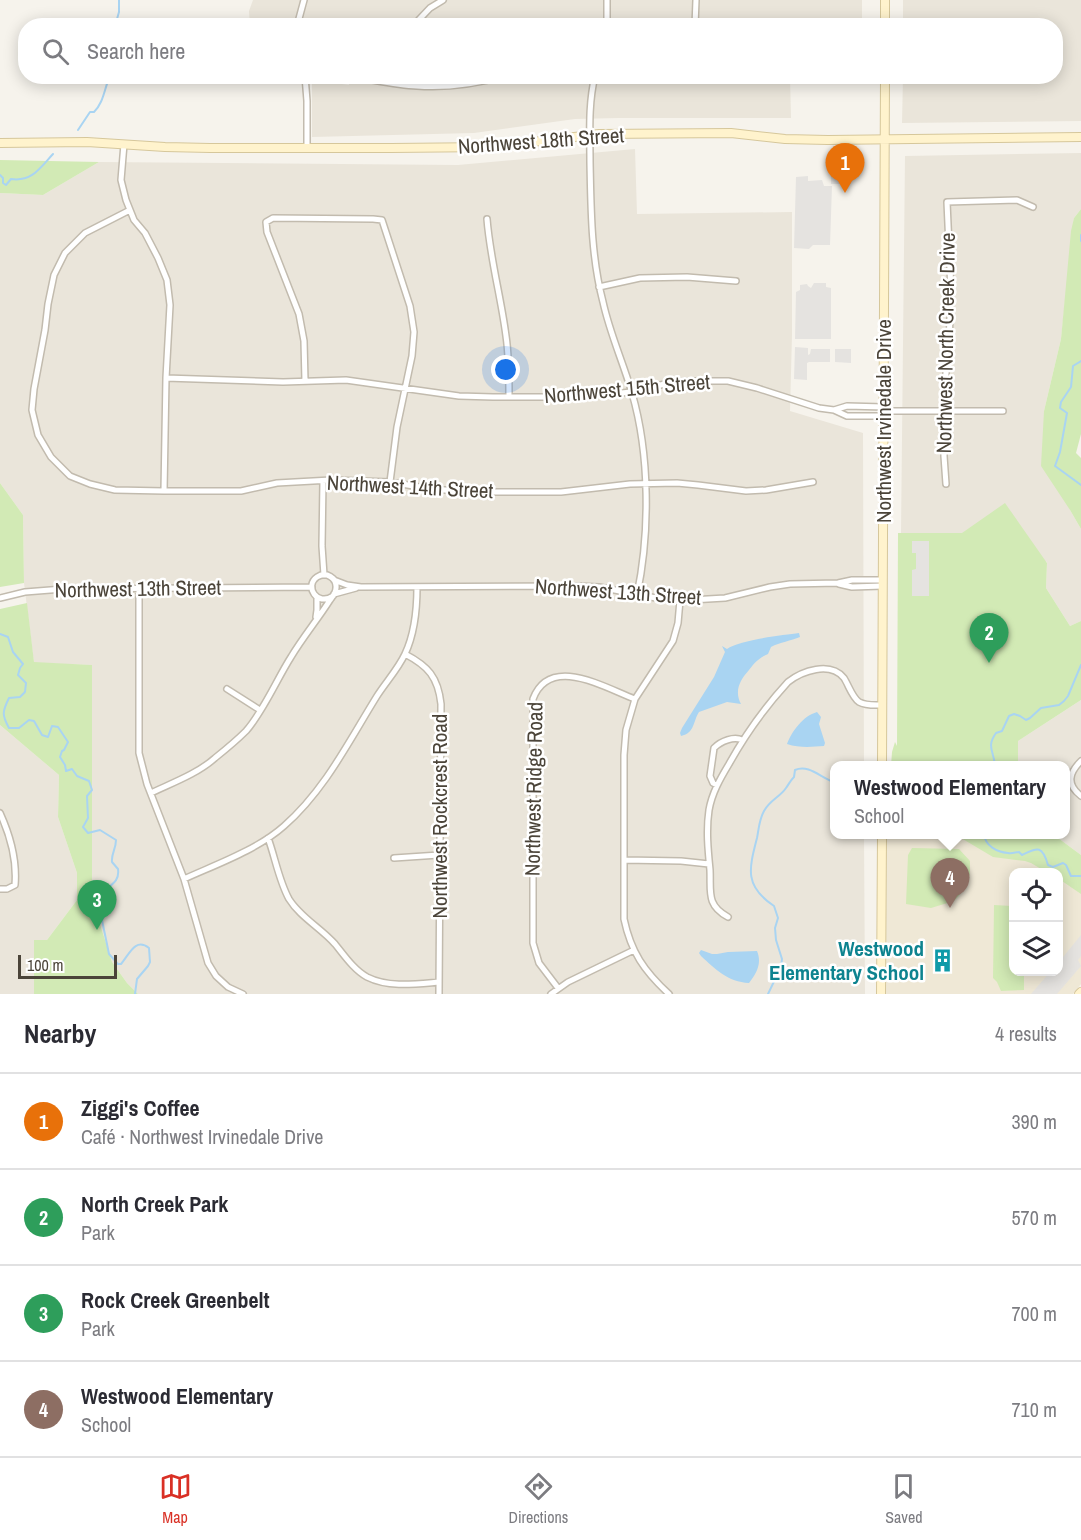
<!DOCTYPE html>
<html lang="en">
<head>
<meta charset="utf-8">
<style>
	body { margin:0; font-family:"Archivo Narrow",sans-serif; background:#f7f7f7; color:#2b2b33 }
	.controls { position:absolute; right:18px; bottom:18px; display:grid; overflow:hidden; border-radius:12px; box-shadow:0 3px 15px #0003 }
	.controls button { width:54px; height:54px; display:grid; place-items:center; padding:0; border:0; border-bottom:2px solid #e1e1e2; background:#fff; color:#2b2b33; font:30px sans-serif }
	.scale { position:absolute; left:18px; bottom:15px; width:99px; box-sizing:border-box; padding-left:6px; border:3px solid #4b4439; border-top:0; font-size:16px; line-height:21px; white-space:nowrap; color:#4b4439; -webkit-text-stroke:4px #fff; paint-order:stroke }
	.you { position:absolute; left:506px; top:370px; width:21px; height:21px; margin:-15px; border:4px solid #fff; border-radius:50%; background:#1a73e8; box-shadow:0 0 0 9px #1a73e833 }
	.badge { display:grid; place-items:center; width:39px; height:39px; border-radius:50%; background:#d93025; color:#fff; font-size:20px; font-weight:700 }
	.pin { position:absolute; translate:-50% -50px; filter:drop-shadow(0 2px 3px #0008) }
	.pin::after { content:''; position:absolute; top:32px; width:21px; height:18px; background:inherit; clip-path:polygon(0 0,100% 0,50% 100%) }
	.popup { position:absolute; left:830px; top:761px; width:240px; height:78px; box-sizing:border-box; display:grid; place-content:center; border-radius:12px; background:#fff; filter:drop-shadow(0 2px 4px #0005); font-size:20px; white-space:nowrap; color:#7c7c81 }
	.popup b { font-size:22px; color:#2b2b33 }
	.popup::after { content:''; position:absolute; left:50%; top:100%; margin-left:-12px; border:12px solid transparent; border-top-color:#fff }
	.list { margin:0; padding:0; list-style:none }
	h2 { display:flex; justify-content:space-between; align-items:center; height:78px; margin:0; padding:0 24px; font-size:26px }
	h2 small { font-size:20px; font-weight:400; color:#7c7c81 }
	.list li { display:grid; grid-template-columns:39px 1fr auto; gap:18px; align-items:center; box-sizing:border-box; height:96px; padding:0 24px; border-top:2px solid #e1e1e2 }
	.list b { display:block; font-size:22px; white-space:nowrap }
	.list p { margin:0; font-size:20px; white-space:nowrap; color:#7c7c81 }
	.list em { font-size:20px; font-style:normal; color:#7c7c81 }
	.icon { flex:none; width:33px; height:33px; fill:none; stroke:currentColor; stroke-width:2; stroke-linecap:round; stroke-linejoin:round }
	.map { position:relative; flex:none; width:1081px; height:994px; overflow:hidden }
	.search { position:absolute; background:#fff; box-shadow:0 3px 15px #0003; left:18px; right:18px; top:18px; height:66px; display:flex; align-items:center; gap:15px; box-sizing:border-box; padding:0 21px; border-radius:24px; color:#7c7c81; font-size:22px }
	.sheet { height:462px; background:#fff }
	nav { display:flex; justify-content:space-around; align-items:center; box-sizing:border-box; height:84px; border-top:2px solid #e1e1e2; background:#fff; font-size:16px; color:#7c7c81 }
	nav a { display:grid; justify-items:center; gap:3px }
	nav .on { color:#d93025 }
	.map>svg:first-child { display:block }
	.residential { fill:#eae5da }
	.education { fill:#efe8d6 }
	.green { fill:#d2eab5 }
	.parking { fill:#e5e3e0 }
	.water { fill:#a9d4f2 }
	.lines { fill:none; stroke-linecap:round; stroke-linejoin:round }
	.stream { stroke:#a9d4f2; stroke-width:2 }
	.street-casing { stroke:#c2bbae; stroke-width:8 }
	.secondary-casing { stroke:#d6c79b; stroke-width:10 }
	.street { stroke:#fff; stroke-width:5 }
	.secondary { stroke:#fff3cd; stroke-width:8 }
	.labels { text-anchor:middle; stroke-width:5; stroke-linejoin:round; paint-order:stroke }
	.street-label { font-size:21px; fill:#4b4439; stroke:#fff }
	.culture-label { font-size:21px; font-weight:bold; fill:#0d838f; stroke:#fff; text-anchor:end }
</style>
</head>
<body>
<div class="map">
<svg width="1081" height="994" viewBox="0 0 1081 994">
	<rect width="100%" height="100%" fill="#f6f3ec"/>
	<path class="residential" d="M 253,0 L 862,0 L 862,26 L 702,26 L 702,23 L 686,22 L 686,26 L 250,26 L 249,11 Z
		M 903,0 L 1081,0 L 1081,121 L 902,123 L 903,77 L 1056,76 L 1056,26 L 903,25 Z
		M 349,76 L 624,76 L 625,78 L 642,81 L 643,76 L 790,77 L 791,118 L 619,118 L 575,119 L 474,133 L 312,137 L 312,77 L 335,77 L 335,83 L 349,85 Z
		M 635,149 L 637,214 L 792,212 L 792,335 L 790,411 L 863,433 L 864,765 L 834,766 L 834,834 L 864,835 L 865,994 L 138,994 L 127,983 L 112,962 L 92,899 L 92,665 L 34,663 L 24,583 L 23,515 L 0,483 L 0,193 L 43,195 L 99,162 L 458,165 Z
		M 1081,153 L 1081,209 L 1074,218 L 1061,339 L 1044,411 L 1070,510 L 1081,529 L 1081,621 L 1070,626 L 1046,588 L 1047,562 L 962,533 L 901,533 L 905,156 Z
		M 1081,700 L 1081,855 L 1054,835 L 1066,834 L 1066,766 L 1018,766 L 1018,741 Z
		M 0,725 L 59,775 L 58,817 L 77,873 L 77,900 L 47,940 L 34,940 L 34,994 L 0,994 Z"/>
	<path class="education" d="M 886,835 L 1003,835 L 1054,872 L 1014,873 L 1014,972 L 1058,972 L 1059,876 L 1081,893 L 1081,984 L 1073,994 L 886,994 Z"/>
	<path class="green" d="M 0,160 L 99,162 L 43,195 L 0,193 Z
		M 1081,209 L 1081,434 L 1076,453 L 1081,458 L 1081,529 L 1070,510 L 1041,466 L 1044,411 L 1061,339 L 1071,231 L 1074,218 Z
		M 0,483 L 23,515 L 24,583 L 0,587 Z
		M 1005,503 L 1047,563 L 1046,588 L 1070,626 L 1081,621 L 1081,700 L 1018,741 L 1018,765 L 891,766 L 892,752 L 895,742 L 897,746 L 898,533 L 962,533 Z
		M 27,603 L 34,662 L 92,665 L 92,899 L 112,962 L 127,983 L 138,994 L 34,994 L 34,940 L 47,940 L 77,900 L 77,873 L 58,817 L 59,775 L 0,725 L 0,609 Z
		M 956,835 L 1054,835 L 1081,855 L 1081,894 L 1059,879 L 1058,873 L 1046,872 L 1031,863 L 1025,861 L 993,857 Z
		M 912,848 L 959,849 L 970,861 L 970,874 L 964,890 L 954,901 L 931,908 L 906,904 L 908,855 Z
		M 994,905 L 1012,906 L 1011,962 L 1014,972 L 1024,972 L 1024,990 L 1001,991 L 997,982 L 993,978 Z"/>
	<path class="parking" d="M 831,164 L 851,164 L 851,184 L 831,184 Z
		M 808,176 L 808,181 L 822,180 L 824,186 L 832,186 L 830,245 L 813,245 L 809,249 L 794,248 L 796,177 Z
		M 814,283 L 826,283 L 826,287 L 831,288 L 831,339 L 795,339 L 796,292 L 800,290 L 800,285 L 807,284 L 808,286 L 811,288 Z
		M 795,347 L 808,348 L 808,355 L 810,354 L 811,349 L 830,349 L 830,362 L 809,362 L 807,363 L 807,380 L 794,379 Z
		M 835,349 L 851,349 L 851,363 L 835,362 Z
		M 912,541 L 929,541 L 929,596 L 912,596 L 912,570 L 916,569 L 916,553 L 912,553 Z
		M 1081,935 L 1081,956 L 1078,960 L 1081,966 L 1057,994 L 1031,994 L 1050,972 L 1058,972 L 1059,962 Z"/>
	<path class="water" d="M 799,633 L 800,637 C 791,641 780,642 771,647 L 768,654 C 759,658 755,662 749,670 C 740,680 734,691 741,704 L 727,702 L 699,712 C 693,721 695,733 681,736 L 680,733 L 682,728 L 714,677 L 725,652 L 722,646 L 727,649 C 739,640 783,635 799,633 Z
		M 817,712 L 821,717 L 819,724 L 825,743 L 824,746 C 811,747 799,748 787,744 C 792,731 803,716 817,712 Z
		M 701,950 L 712,954 L 717,954 L 728,952 L 757,951 C 762,963 757,973 749,983 C 728,982 715,969 701,956 L 699,953 Z"/>
	<g class="lines">
		<path class="stream" d="M 115,26 L 119,12 L 119,0
			M 78,130 L 90,112 L 94,112 C 104,102 104,89 110,76
			M 0,175 L 3,178 L 3,183 L 6,185 L 11,179 C 32,182 40,168 53,154
			M 1081,235 L 1081,241
			M 1081,361 L 1073,366 L 1071,387 L 1061,402 L 1060,408 L 1067,413 L 1060,452 L 1055,466 L 1081,485
			M 0,634 L 8,637 L 13,652 L 23,664 L 20,668 L 18,675 L 26,683 L 25,692 L 20,697 L 9,698 C 2,712 2,715 9,728 L 19,728 L 29,720 L 34,721 L 42,735 L 48,737 L 52,726 L 58,727 L 68,742 L 64,750 L 62,751 L 60,757 L 65,765 L 66,771 L 72,769 L 77,776 L 89,781 L 92,790 L 87,796 L 88,818 L 83,827 L 88,833 L 100,830 L 116,840 C 116,849 111,854 112,862 L 118,869 C 120,883 109,885 101,894 C 101,904 108,911 102,920 L 109,954 L 118,964 L 121,964 C 129,955 135,937 149,948 L 150,962 L 148,966 L 137,979 L 135,994
			M 995,766 C 994,751 986,747 996,733 L 1002,731 L 1009,716 L 1014,714 L 1020,716 L 1026,720 L 1030,718 L 1041,708 L 1059,705 L 1064,701 L 1068,696 L 1081,665
			M 984,834 C 985,846 997,852 1008,853 C 1012,854 1016,852 1019,852 L 1022,855 C 1037,848 1042,844 1048,865 L 1053,867 L 1063,863 L 1066,865 L 1071,876 L 1081,876
			M 768,994 L 781,967 L 782,959 L 776,940 L 775,928 L 778,918 L 774,906 C 744,886 749,869 757,838 C 759,828 759,820 764,811 C 770,800 780,797 786,788 C 789,784 790,781 794,777 L 795,770 C 809,764 821,778 834,782"/>
		<defs>
			<path id="street" d="M 607,0 L 607,26
				M 297,26 L 304,0
				M 413,26 L 430,8 L 443,0
				M 695,26 L 696,0
				M 305,76 L 307,101 L 307,148
				M 348,76 C 371,79 394,85 417,86 C 446,88 476,84 505,76
				M 595,76 C 588,104 590,134 590,162 C 591,210 591,256 603,302 C 610,334 623,362 632,393 C 650,455 650,533 637,595
				M 305,77 L 315,76
				M 124,144 L 121,180 L 126,200 L 134,220 L 145,233 L 158,258 L 167,280 L 170,305 L 166,378 L 164,491
				M 130,210 L 85,233 L 65,253 L 54,275 L 48,304 L 45,330 L 34,389 L 32,410 L 38,435 L 51,457 L 70,476 L 90,484 L 115,490 L 164,491 L 241,491 L 277,483 L 331,480 L 390,482 L 431,489 L 473,492 L 561,492 L 630,484 L 677,483 L 698,485 L 746,491 L 766,490 L 813,482
				M 487,219 C 490,258 501,297 506,336 C 509,356 509,376 509,397
				M 599,287 L 640,278 L 687,277 L 736,281
				M 166,378 L 283,382 L 346,380 L 459,396 L 493,397 L 583,397 L 631,392 L 673,382 L 694,381 L 728,381 L 757,388 L 819,408 L 834,410 L 847,416 L 884,416
				M 305,381 L 304,341 L 299,314 L 267,232 L 266,222 L 273,218 L 373,219 L 382,220 L 410,306 L 414,332 L 412,356 L 397,427 L 390,482
				M 834,410 L 847,406 L 884,407
				M 884,411 L 1003,411
				M 323,481 L 322,546 L 324,575
				M 946,484 L 944,456 L 944,393 L 949,343 L 951,291 L 947,202 L 1017,200 L 1033,207
				M 334,580 L 347,585 L 361,587 L 577,586 L 599,587 L 656,598 L 691,600 L 725,598 L 770,587 L 790,584 L 838,583 L 852,580 L 883,580
				M 839,584 L 852,587 L 883,586
				M 139,588 L 139,753 L 147,784 L 184,879 L 208,963 L 216,976 L 228,987 L 243,994
				M 334,594 L 356,588
				M 0,598 L 25,592 L 63,589 L 312,587
				M 316,617 L 317,610 L 317,597
				M 405,654 C 428,666 438,677 441,704 L 439,994
				M 227,689 L 260,710
				M 1081,761 C 1069,773 1066,784 1081,796
				M 717,785 L 713,783 L 710,776 L 714,748 C 721,741 734,736 742,740
				M 151,793 C 172,783 197,774 215,758 C 225,750 237,740 246,731 C 263,712 277,679 291,657 C 303,637 318,619 330,600 C 332,597 336,593 336,588 C 337,578 326,571 317,577 C 304,586 317,607 333,596
				M 0,813 C 10,835 17,861 15,885 L 7,889 L 0,889
				M 268,838 C 275,857 279,881 289,899 C 300,917 321,928 335,944 C 344,955 354,970 367,977 C 389,988 416,984 439,982
				M 394,858 L 439,855
				M 624,860 L 681,861 L 709,864
				M 184,879 C 217,864 257,850 284,826 C 325,790 349,741 377,696 C 386,682 398,669 405,654 C 414,635 417,608 417,587
				M 728,917 C 706,905 711,892 710,870 C 708,850 706,830 709,810 C 712,793 720,779 729,764 C 745,735 765,707 788,682 C 802,671 830,661 844,678 C 849,686 852,697 859,702 C 866,706 875,705 883,705
				M 558,988 L 539,963 L 533,943 L 533,699 C 550,654 605,688 635,699
				M 551,994 L 568,982 L 634,950
				M 669,994 C 644,971 631,952 624,919 L 624,755 L 626,730 L 635,699 L 673,641 L 678,623 L 680,600"/>
			<path id="secondary" d="M 885,26 L 885,0
				M 0,143 L 87,142 L 165,147 L 210,148 L 391,148 L 492,147 L 599,134 L 731,133 L 785,139 L 828,140 L 1081,137
				M 882,766 L 885,76
				M 881,994 L 882,834
				M 1079,994 L 1081,992"/>
		</defs>
		<use href="#street" class="street-casing"/>
		<use href="#secondary" class="secondary-casing"/>
		<use href="#street" class="street"/>
		<use href="#secondary" class="secondary"/>
	</g>
	<defs>
		<symbol id="building-bare" viewBox="-9 -9 18 18"><path d="M-4-6H4V6H1V3H-1V6H-4ZM-2.5-4.3h1.7v1.8h-1.7ZM.8-4.3h1.7v1.8H.8ZM-2.5-1h1.7V.8h-1.7ZM.8-1h1.7V.8H.8Z" fill="#0f9aa8" stroke="#fff" stroke-width="2.5" paint-order="stroke"/></symbol>
	</defs>
	<g fill-rule="evenodd">
		<use href="#building-bare" x="926" y="944" width="33" height="33"/>
	</g>
	<g class="labels">
		<g class="street-label">
			<text transform="translate(541 141) rotate(-4)" y="7">Northwest 18th Street</text>
			<text transform="translate(946 343) rotate(-89)" y="7">Northwest North Creek Drive</text>
			<text transform="translate(627 389) rotate(-5)" y="7">Northwest 15th Street</text>
			<text transform="translate(884 421) rotate(-90)" y="7">Northwest Irvinedale Drive</text>
			<text transform="translate(410 487) rotate(3)" y="7">Northwest 14th Street</text>
			<text transform="translate(138 589) rotate(-1)" y="7">Northwest 13th Street</text>
			<text transform="translate(618 592) rotate(4)" y="7">Northwest 13th Street</text>
			<text transform="translate(534 789) rotate(-89)" y="7">Northwest Ridge Road</text>
			<text transform="translate(440 816) rotate(-90)" y="7">Northwest Rockcrest Road</text>
		</g>
		<g class="culture-label">
			<text x="924" y="956">Westwood<tspan x="924" dy="24">Elementary School</tspan></text>
		</g>
	</g>
</svg>
<div class="controls">
<button><svg class="icon" aria-label="locate" viewBox="0 0 24 24"><circle cx="12" cy="12" r="6"/><path d="M12 2v4M12 18v4M2 12h4M18 12h4"/></svg></button>
<button><svg class="icon" aria-label="layers" viewBox="0 0 24 24"><path d="M12 4l9 5-9 5-9-5zM3 14l9 5 9-5"/></svg></button>
</div>
<div class="scale">100 m</div>
<div class="you"></div>
<div class="pin badge" style="left:845px;top:193px;background:#e8710a">1</div>
<div class="pin badge" style="left:989px;top:663px;background:#2e9e5b">2</div>
<div class="pin badge" style="left:97px;top:930px;background:#2e9e5b">3</div>
<div class="pin badge" style="left:950px;top:908px;background:#8d6e63">4</div>
<div class="popup"><b>Westwood Elementary</b>School</div>
<div class="search"><svg class="icon" aria-label="search" viewBox="0 0 24 24"><circle cx="10" cy="10" r="6"/><path d="M15 15l6 6"/></svg>Search here</div>
</div>
<section class="sheet">
<h2>Nearby<small>4 results</small></h2>
<ul class="list">
<li><span class="badge" style="background:#e8710a">1</span><div><b>Ziggi's Coffee</b><p>Café · Northwest Irvinedale Drive</p></div><em>390 m</em></li>
<li><span class="badge" style="background:#2e9e5b">2</span><div><b>North Creek Park</b><p>Park</p></div><em>570 m</em></li>
<li><span class="badge" style="background:#2e9e5b">3</span><div><b>Rock Creek Greenbelt</b><p>Park</p></div><em>700 m</em></li>
<li><span class="badge" style="background:#8d6e63">4</span><div><b>Westwood Elementary</b><p>School</p></div><em>710 m</em></li>
</ul>
</section>
<nav>
<a class="on"><svg class="icon" aria-label="map" viewBox="0 0 24 24"><path d="M3 6l6-2 6 2 6-2v14l-6 2-6-2-6 2zM9 4v14M15 6v14"/></svg>Map</a>
<a><svg class="icon" aria-label="directions" viewBox="0 0 24 24"><path d="M12 3l9 9-9 9-9-9zM9 14v-3h6M13 9l2 2-2 2"/></svg>Directions</a>
<a><svg class="icon" aria-label="saved" viewBox="0 0 24 24"><path d="M7 4h10v16l-5-4-5 4z"/></svg>Saved</a>
</nav>
</body>
</html>
